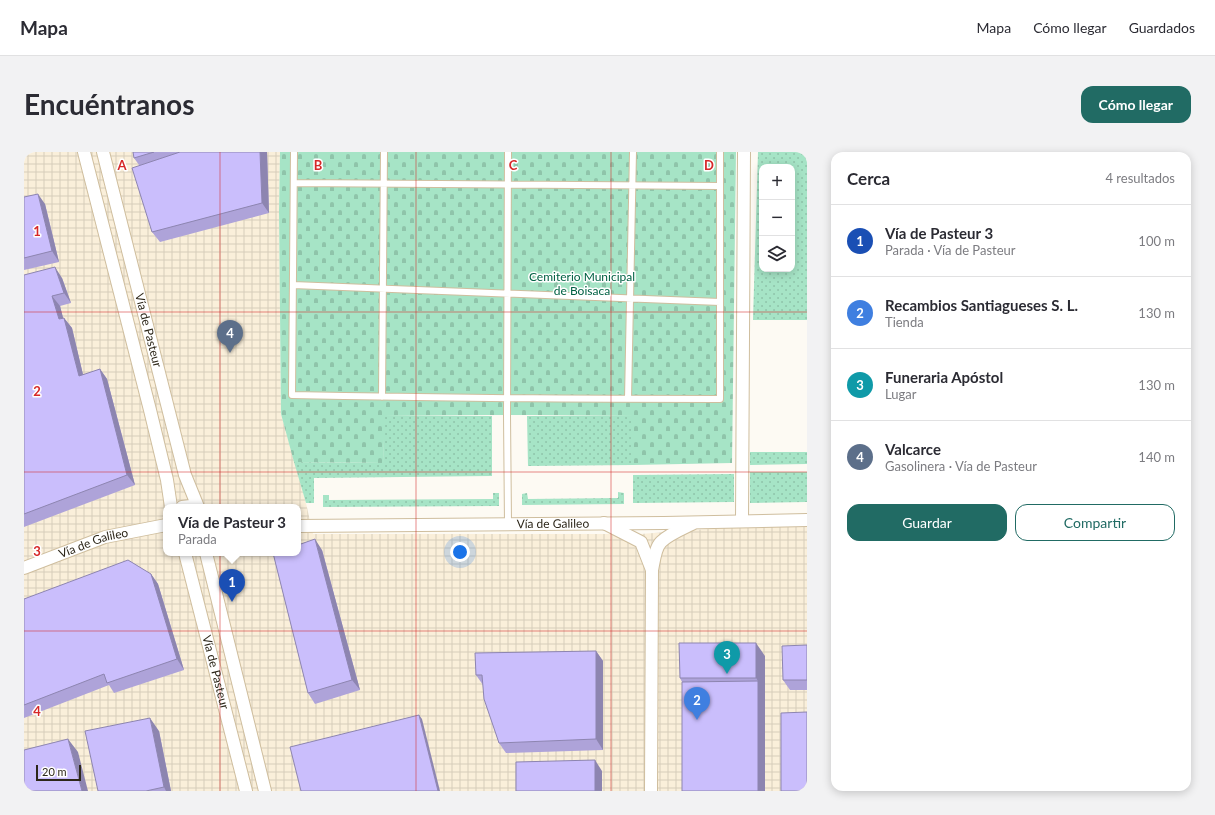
<!DOCTYPE html>
<html lang="es">
<head>
<meta charset="utf-8">
<style>
	body { margin:0; font-family:Lato,sans-serif; background:#f2f2f3; color:#2b2b33 }
	.controls { position:absolute; right:12px; top:12px; display:grid; overflow:hidden; border-radius:8px; box-shadow:0 2px 10px #0003 }
	.controls button { width:36px; height:36px; display:grid; place-items:center; padding:0; border:0; border-bottom:1px solid #e1e1e2; background:#fff; color:#2b2b33; font:20px sans-serif }
	.scale { position:absolute; left:12px; bottom:10px; width:45px; box-sizing:border-box; padding-left:4px; border:2px solid #2d271a; border-top:0; font-size:11px; line-height:14px; white-space:nowrap; color:#2d271a; -webkit-text-stroke:3px #fff; paint-order:stroke }
	.you { position:absolute; left:436px; top:400px; width:14px; height:14px; margin:-10px; border:3px solid #fff; border-radius:50%; background:#1a73e8; box-shadow:0 0 0 6px #1a73e833 }
	.badge { display:grid; place-items:center; width:26px; height:26px; border-radius:50%; background:#216b64; color:#fff; font-size:13px; font-weight:700 }
	.pin { position:absolute; translate:-50% -33px; filter:drop-shadow(0 1px 2px #0008) }
	.pin::after { content:''; position:absolute; top:21px; width:14px; height:12px; background:inherit; clip-path:polygon(0 0,100% 0,50% 100%) }
	.popup { position:absolute; left:139px; top:352px; width:138px; height:52px; box-sizing:border-box; display:grid; place-content:center; border-radius:8px; background:#fff; filter:drop-shadow(0 1px 3px #0005); font-size:13px; white-space:nowrap; color:#7c7c81 }
	.popup b { font-size:15px; color:#2b2b33 }
	.popup::after { content:''; position:absolute; left:50%; top:100%; margin-left:-8px; border:8px solid transparent; border-top-color:#fff }
	.list { margin:0; padding:0; list-style:none }
	h2 { display:flex; justify-content:space-between; align-items:center; height:52px; margin:0; padding:0 16px; font-size:17px }
	h2 small { font-size:13px; font-weight:400; color:#7c7c81 }
	.list li { display:grid; grid-template-columns:26px 1fr auto; gap:12px; align-items:center; box-sizing:border-box; height:72px; padding:0 16px; border-top:1px solid #e1e1e2 }
	.list b { display:block; font-size:15px; white-space:nowrap }
	.list p { margin:0; font-size:13px; white-space:nowrap; color:#7c7c81 }
	.list em { font-size:13px; font-style:normal; color:#7c7c81 }
	.actions { display:flex; gap:8px; padding:12px 16px }
	.actions a { flex:1; padding:9px 0; border:1px solid #216b64; border-radius:12px; text-align:center; font-size:14px; color:#216b64 }
	.actions .main { background:#216b64; color:#fff }
	.icon { flex:none; width:22px; height:22px; fill:none; stroke:currentColor; stroke-width:2; stroke-linecap:round; stroke-linejoin:round }
	.map { position:relative; flex:none; width:783px; height:639px; overflow:hidden; border-radius:12px }
	header { display:flex; align-items:center; gap:24px; box-sizing:border-box; height:56px; padding:0 20px; background:#fff; border-bottom:1px solid #e1e1e2 }
	header strong { font-size:19px }
	nav { display:flex; gap:22px; margin-inline-start:auto; font-size:14px }
	.intro { display:flex; align-items:center; justify-content:space-between; box-sizing:border-box; height:96px; padding:0 24px }
	h1 { margin:0; font-size:28px }
	.button { padding:10px 18px; border-radius:12px; background:#216b64; color:#fff; font-size:14px; font-weight:700 }
	main { display:flex; gap:24px; padding:0 24px }
	aside { flex:1; background:#fff; border-radius:12px; box-shadow:0 2px 10px #0003 }
	.map>svg:first-child { display:block }
	.industrial { fill:url(#industrial-grid); fill-rule:evenodd }
	.grass { fill:url(#grass-dots); fill-rule:evenodd }
	.cemetery { fill:url(#cemetery-stones) }
	.lines { fill:none; stroke-linecap:round; stroke-linejoin:round }
	.service-casing { stroke:#cfbe9e; stroke-width:8 }
	.minor-casing { stroke:#cfbe9e; stroke-width:14 }
	.service { stroke:#fff; stroke-width:6 }
	.minor { stroke:#fff; stroke-width:12 }
	.wall { fill:#aea3d9 }
	.shaded-wall { fill:#8d85b0 }
	.building { fill:#cabefc; stroke:#8d85b0 }
	.grid { fill:none; stroke:#d62828; stroke-width:1; stroke-opacity:0.55 }
	.labels { text-anchor:middle; stroke-width:3; stroke-linejoin:round; paint-order:stroke }
	.park-label { font-size:12px; fill:#006143; stroke:#fff }
	.street-label { font-size:12px; fill:#2d271a; stroke:#fff }
	.grid-label { font-size:13px; text-anchor:middle; font-weight:bold; fill:#d62828; stroke:#fff; stroke-width:3; stroke-linejoin:round; paint-order:stroke }
</style>
</head>
<body>
<header>
<strong>Mapa</strong>
<nav><a>Mapa</a><a>Cómo llegar</a><a>Guardados</a></nav>
</header>
<div class="intro"><h1>Encuéntranos</h1><a class="button">Cómo llegar</a></div>
<main>
<div class="map">
<svg width="783" height="639" viewBox="0 0 783 639">
	<defs>
		<pattern id="industrial-grid" width="8" height="8" patternUnits="userSpaceOnUse"><rect width="8" height="8" fill="#faefda"/><path d="M0 4h8M4 0v8" fill="none" stroke="#d7cdba"/></pattern>
		<pattern id="grass-dots" width="8" height="8" patternUnits="userSpaceOnUse"><rect width="8" height="8" fill="#a6e4c6"/><path d="M2 2h.1M6 6h.1" fill="none" stroke="#8fc4aa" stroke-width="1.8" stroke-linecap="round"/></pattern>
		<pattern id="cemetery-stones" width="16" height="16" patternUnits="userSpaceOnUse"><rect width="16" height="16" fill="#a6e4c6"/><path d="M2 7V4a2 2 0 0 1 4 0v3zM10 15v-3a2 2 0 0 1 4 0v3z" fill="#8fc4aa"/></pattern>
	</defs>
	<rect width="100%" height="100%" fill="#fdfaf3"/>
	<path class="industrial" d="M 0,0 L 256,0 L 255,59 L 257,262 L 282,351 L 289,382 L 616,382 L 783,370 L 783,639 L 0,639 ZM 142,355 L 274,355 L 274,401 L 142,401 Z"/>
	<path class="grass" d="M 734,0 L 783,0 L 783,168 L 729,168 ZM 738,15 L 768,15 L 768,117 L 738,117 Z
		M 360,263 L 468,264 L 468,324 L 290,326 L 290,351 L 282,351 L 270,310 L 359,311 Z
		M 609,263 L 609,313 L 504,314 L 503,264 Z
		M 726,300 L 783,300 L 783,312 L 726,313 Z
		M 726,320 L 783,320 L 783,350 L 726,351 Z
		M 710,322 L 710,350 L 609,351 L 609,323 Z
		M 594,340 L 600,341 L 600,352 L 498,353 L 498,342 L 503,341 L 504,347 L 594,346 Z
		M 469,341 L 475,341 L 475,354 L 299,355 L 299,343 L 305,343 L 305,348 L 469,347 Z"/>
	<path class="cemetery" d="M 256,0 L 712,0 L 708,311 L 609,313 L 608,263 L 361,263 L 359,311 L 270,310 L 257,262 L 255,59 Z"/>
	<g class="lines">
		<defs>
			<path id="service" d="M 270,0 L 268,243 C 411,246 553,247 696,247 L 696,0
				M 484,0 L 483,263 L 484,372
				M 270,31 L 696,34
				M 269,133 L 696,150
				M 358,245 L 360,0
				M 604,247 L 609,0"/>
			<g id="minor">
				<path d="M 60,0 L 126,258 L 143,328 L 147,355"/>
				<path id="s1" d="M 79,0 L 161,323 L 174,355"/>
				<path d="M 158,355 L 167,354 L 173,355"/>
				<path d="M 718,369 L 720,0"/>
				<path d="M 580,371 L 617,390 L 628,418"/>
				<path id="s2" d="M 274,374 L 640,371 L 783,368"/>
				<path id="s3" d="M 161,401 L 222,639"/>
				<path d="M 182,401 L 241,639"/>
				<path id="s4" d="M 0,416 L 81,385 L 142,373"/>
				<path d="M 627,639 L 628,418 C 630,409 631,396 637,390 C 645,382 658,377 668,372"/>
			</g>
		</defs>
		<use href="#service" class="service-casing"/>
		<use href="#minor" class="minor-casing"/>
		<use href="#service" class="service"/>
		<use href="#minor" class="minor"/>
	</g>
	<path class="wall" d="M 109,0 L 243,0 L 245,61 L 136,90 L 128,80 L 115,13 L 110,6 Z
		M 0,45 L 21,52 L 35,110 L 0,118 Z
		M 0,123 L 38,126 L 47,151 L 36,154 L 39,166 L 40,166 L 48,176 L 59,223 L 76,217 L 83,227 L 111,333 L 0,375 Z
		M 298,398 L 336,538 L 291,552 L 284,541 Z
		M 127,422 L 134,432 L 160,518 L 90,541 L 85,533 L 0,566 L 0,447 Z
		M 783,493 L 783,538 L 766,538 L 759,528 Z
		M 572,499 L 579,509 L 579,598 L 482,601 L 475,591 L 459,533 L 452,523 Z
		M 741,504 L 741,639 L 658,639 L 658,530 L 656,526 Z
		M 135,579 L 147,639 L 74,639 Z"/>
	<path class="shaded-wall" d="M 236,0 L 243,0 L 245,61 L 238,51 Z
		M 14,42 L 21,52 L 35,110 L 28,99 Z
		M 31,115 L 38,126 L 47,151 L 40,141 Z
		M 28,144 L 36,154 L 42,177 L 35,167 Z
		M 40,166 L 48,176 L 62,235 L 55,224 Z
		M 76,217 L 83,227 L 111,333 L 103,323 Z
		M 291,387 L 298,398 L 336,538 L 328,528 Z
		M 127,422 L 134,432 L 160,518 L 153,507 Z
		M 732,491 L 741,504 L 741,639 L 734,639 L 734,529 L 732,526 Z
		M 572,499 L 579,509 L 579,598 L 572,587 Z
		M 395,563 L 398,567 L 416,639 L 414,639 Z
		M 126,566 L 135,579 L 147,639 L 142,639 L 140,635 Z
		M 44,587 L 54,600 L 64,639 L 58,639 Z
		M 571,608 L 578,619 L 578,639 L 571,639 Z"/>
	<path class="building" d="M 109,0 L 130,0 L 110,6 Z
		M 156,0 L 236,0 L 238,51 L 128,80 L 108,16 Z
		M 14,42 L 28,99 L 0,106 L 0,45 Z
		M 31,115 L 40,141 L 28,144 L 35,167 L 40,166 L 55,224 L 76,217 L 103,323 L 0,362 L 0,123 Z
		M 291,387 L 328,528 L 284,541 L 249,401 L 274,401 L 274,393 Z
		M 104,408 L 127,422 L 153,507 L 83,531 L 80,522 L 0,553 L 0,447 Z
		M 655,491 L 732,491 L 732,526 L 656,526 Z
		M 783,493 L 783,528 L 759,528 L 758,494 Z
		M 572,499 L 572,587 L 475,591 L 460,547 L 458,523 L 452,523 L 451,501 Z
		M 734,529 L 734,639 L 658,639 L 658,530 Z
		M 783,560 L 783,639 L 757,639 L 757,561 Z
		M 395,563 L 414,639 L 277,639 L 266,595 Z
		M 126,566 L 140,635 L 122,639 L 74,639 L 61,579 Z
		M 44,587 L 58,639 L 0,639 L 0,598 Z
		M 571,608 L 571,639 L 492,639 L 492,610 Z"/>
	<path class="grid" d="M 196,0 L 196,639M 392,0 L 392,639M 587,0 L 587,639M 0,160 L 783,160M 0,320 L 783,320M 0,479 L 783,479"/>
	<g class="labels">
		<g class="park-label">
			<text x="558" y="129">Cemiterio Municipal<tspan x="558" dy="14">de Boisaca</tspan></text>
		</g>
		<g class="street-label">
			<text dy="4" stroke="none"><textPath href="#s1" startOffset="184">Vía de Pasteur</textPath></text>
			<text dy="4" stroke="none"><textPath href="#s2" startOffset="255">Vía de Galileo</textPath></text>
			<text dy="4" stroke="none"><textPath href="#s4" startOffset="74">Vía de Galileo</textPath></text>
			<text dy="4" stroke="none"><textPath href="#s3" startOffset="123">Vía de Pasteur</textPath></text>
		</g>
	</g>
	<g class="grid-label">
		<text x="98" y="18">A</text>
		<text x="294" y="18">B</text>
		<text x="489" y="18">C</text>
		<text x="685" y="18">D</text>
		<text x="13" y="84">1</text>
		<text x="13" y="244">2</text>
		<text x="13" y="404">3</text>
		<text x="13" y="564">4</text>
	</g>
</svg>
<div class="controls">
<button>+</button>
<button>−</button>
<button><svg class="icon" aria-label="layers" viewBox="0 0 24 24"><path d="M12 4l9 5-9 5-9-5zM3 14l9 5 9-5"/></svg></button>
</div>
<div class="scale">20 m</div>
<div class="you"></div>
<div class="pin badge" style="left:208px;top:450px;background:#1a4fb4">1</div>
<div class="popup"><b>Vía de Pasteur 3</b>Parada</div>
<div class="pin badge" style="left:673px;top:568px;background:#3f7fe0">2</div>
<div class="pin badge" style="left:703px;top:522px;background:#0f9aa8">3</div>
<div class="pin badge" style="left:206px;top:201px;background:#5c6f8a">4</div>
</div>
<aside>
<h2>Cerca<small>4 resultados</small></h2>
<ul class="list">
<li><span class="badge" style="background:#1a4fb4">1</span><div><b>Vía de Pasteur 3</b><p>Parada · Vía de Pasteur</p></div><em>100 m</em></li>
<li><span class="badge" style="background:#3f7fe0">2</span><div><b>Recambios Santiagueses S. L.</b><p>Tienda</p></div><em>130 m</em></li>
<li><span class="badge" style="background:#0f9aa8">3</span><div><b>Funeraria Apóstol</b><p>Lugar</p></div><em>130 m</em></li>
<li><span class="badge" style="background:#5c6f8a">4</span><div><b>Valcarce</b><p>Gasolinera · Vía de Pasteur</p></div><em>140 m</em></li>
</ul>
<div class="actions"><a class="main">Guardar</a><a>Compartir</a></div>
</aside>
</main>
</body>
</html>
